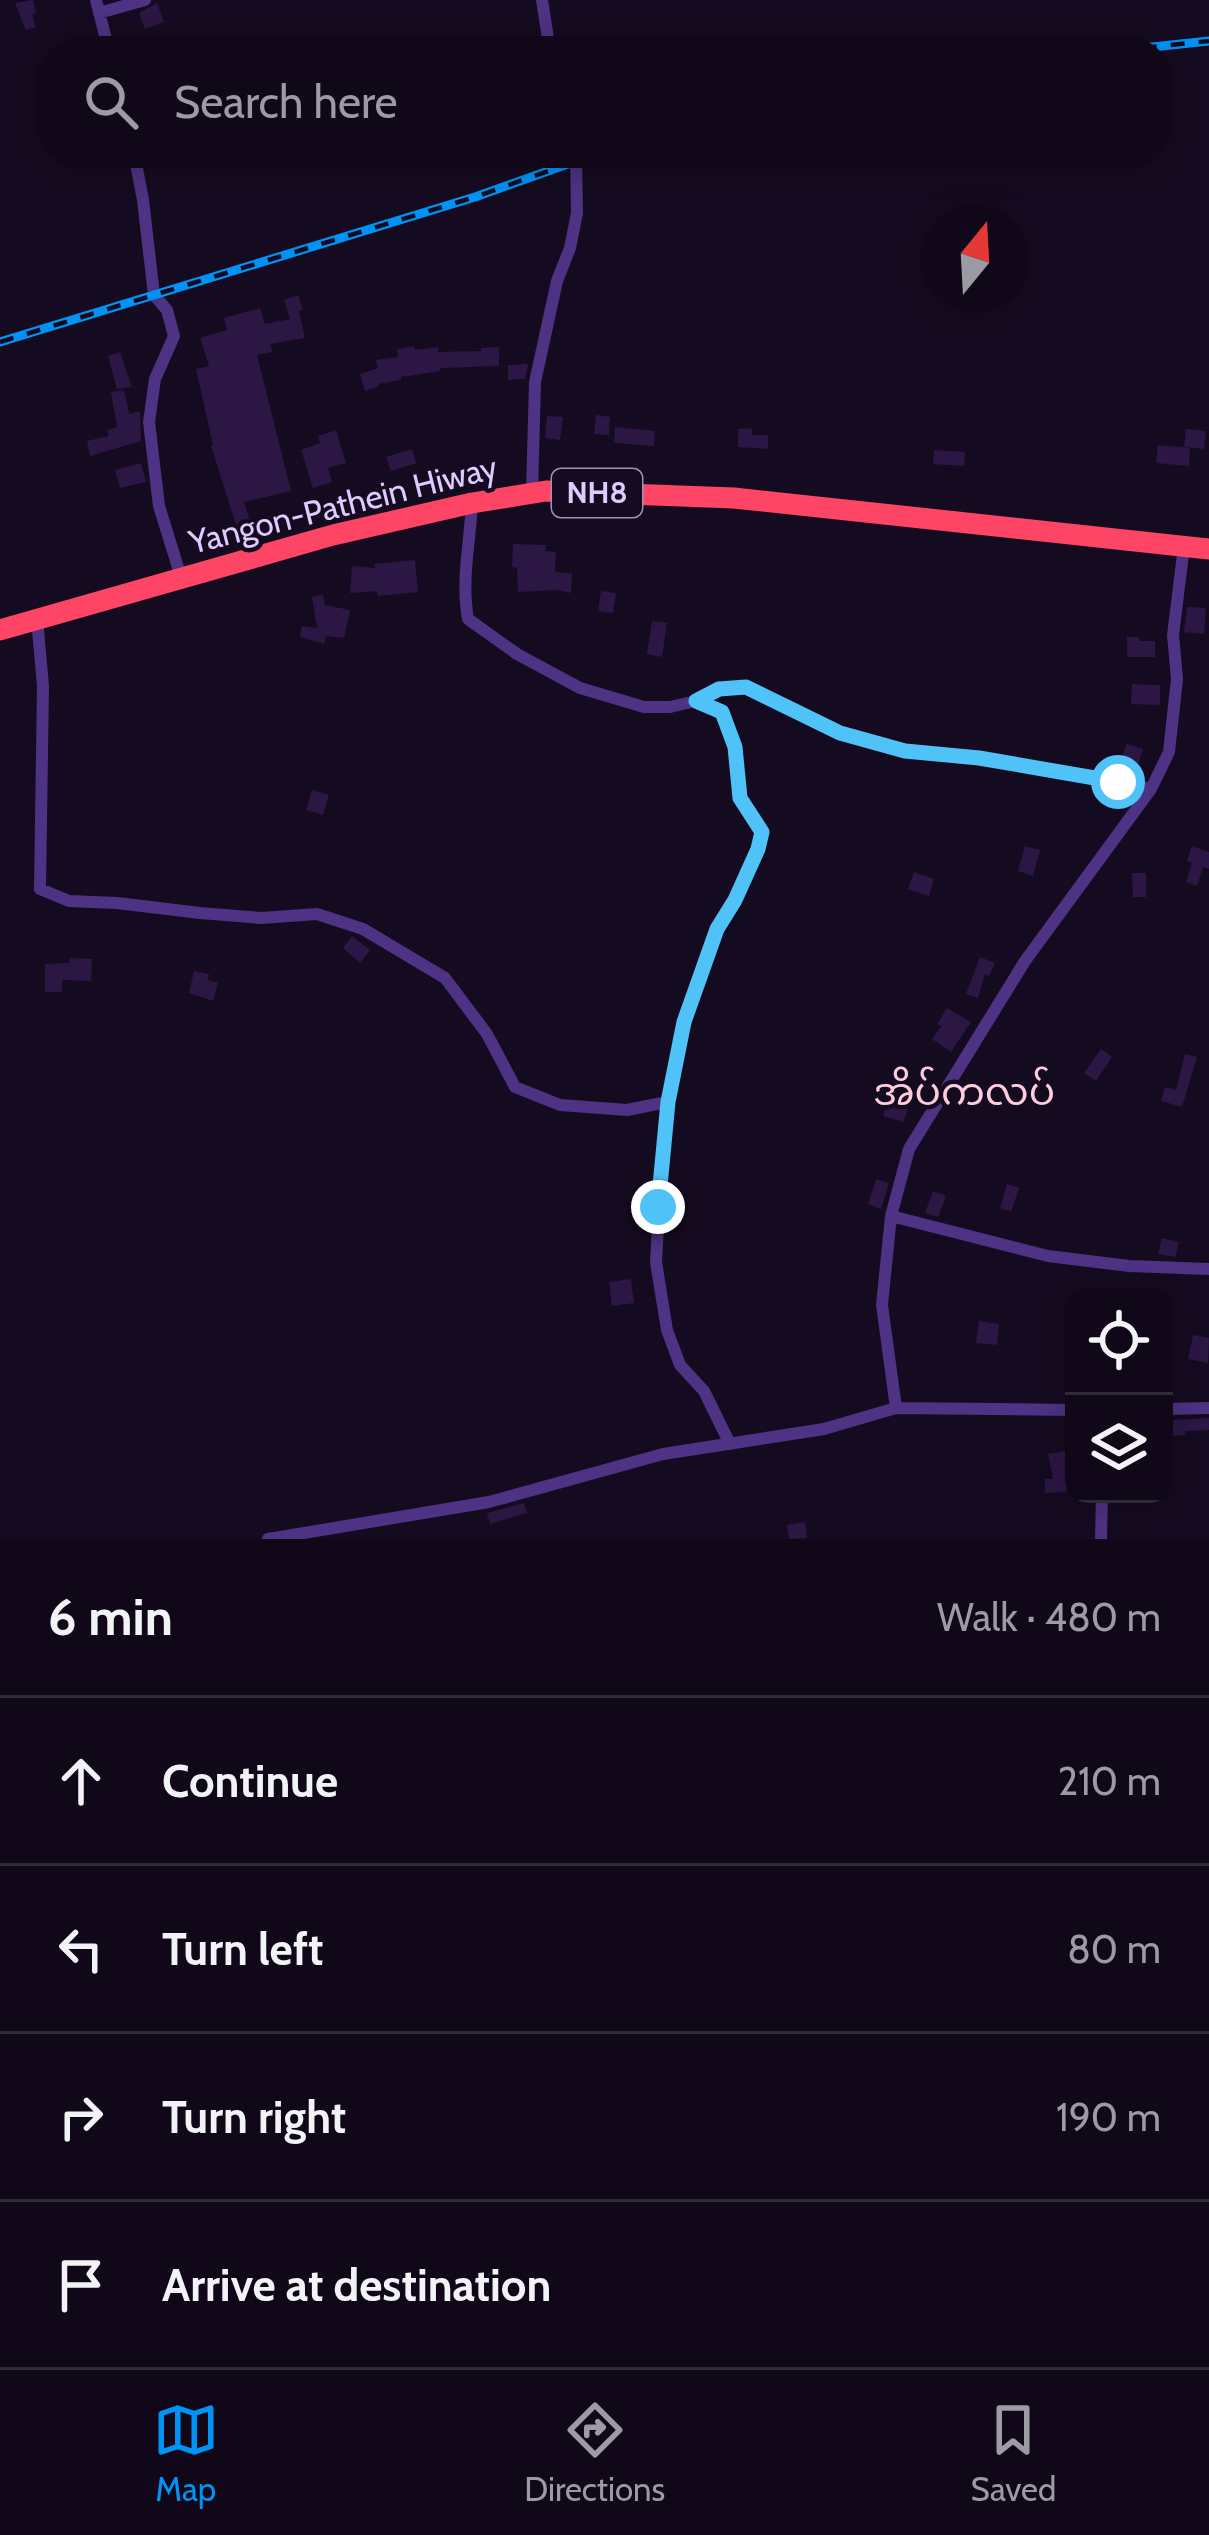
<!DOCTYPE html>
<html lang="en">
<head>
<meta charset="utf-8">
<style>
	body { margin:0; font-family:Cabin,"Noto Sans Myanmar",sans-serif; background:#1e1625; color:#f1f3f6 }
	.controls { position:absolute; right:36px; bottom:36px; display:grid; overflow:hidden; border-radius:24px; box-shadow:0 6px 30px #0003 }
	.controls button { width:108px; height:108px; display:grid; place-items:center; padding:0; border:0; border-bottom:3px solid #302937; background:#100818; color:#f1f3f6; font:60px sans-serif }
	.compass { position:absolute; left:921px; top:204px; width:108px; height:108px; border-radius:50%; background:#100818; box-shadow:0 6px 30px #0003; rotate:18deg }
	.stop { position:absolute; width:36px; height:36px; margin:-27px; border:9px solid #4fc3f7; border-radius:50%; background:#fff }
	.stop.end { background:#4fc3f7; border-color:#fff; box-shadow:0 3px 12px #0008 }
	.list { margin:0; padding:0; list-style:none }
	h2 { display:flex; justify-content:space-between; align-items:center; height:156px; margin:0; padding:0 48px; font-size:51px }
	h2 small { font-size:39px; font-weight:400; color:#9c9aa2 }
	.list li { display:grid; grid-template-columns:78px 1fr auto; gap:36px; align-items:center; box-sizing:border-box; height:168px; padding:0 48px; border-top:3px solid #302937 }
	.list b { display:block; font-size:45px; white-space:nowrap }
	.list em { font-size:39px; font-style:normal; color:#9c9aa2 }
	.icon { flex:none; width:66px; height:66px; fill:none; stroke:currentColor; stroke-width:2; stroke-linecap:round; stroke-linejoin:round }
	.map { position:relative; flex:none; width:1209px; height:1539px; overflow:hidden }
	.search { position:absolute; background:#100818; box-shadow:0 6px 30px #0003; left:36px; right:36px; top:36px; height:132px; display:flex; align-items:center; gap:30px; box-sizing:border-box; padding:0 42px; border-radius:48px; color:#9c9aa2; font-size:45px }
	.sheet { height:828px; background:#100818 }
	nav { display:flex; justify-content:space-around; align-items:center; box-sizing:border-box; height:168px; border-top:3px solid #302937; background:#100818; font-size:33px; color:#9c9aa2 }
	nav a { display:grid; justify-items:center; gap:6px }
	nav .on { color:#0093f5 }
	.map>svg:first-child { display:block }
	.building { fill:#2c1643 }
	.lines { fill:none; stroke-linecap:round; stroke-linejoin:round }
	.street { stroke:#4e3283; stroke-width:12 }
	.highway { stroke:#ff4566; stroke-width:21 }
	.rail-casing { stroke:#0093f5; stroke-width:9 }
	.rail { stroke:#150b20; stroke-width:4.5; stroke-dasharray:14; stroke-linecap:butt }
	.route { stroke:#4fc3f7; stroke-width:15 }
	.labels { text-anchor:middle; stroke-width:9; stroke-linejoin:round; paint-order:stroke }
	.shield { fill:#150b20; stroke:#a391bc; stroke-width:3 }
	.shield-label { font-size:30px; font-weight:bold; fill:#e0caff }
	.street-label { font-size:33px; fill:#e0caff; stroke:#150b20 }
	.quarter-label { font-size:39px; fill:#fcd; stroke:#150b20 }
</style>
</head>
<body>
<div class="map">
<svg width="1209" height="1539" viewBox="0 0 1209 1539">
	<rect width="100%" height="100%" fill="#150b20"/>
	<path class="building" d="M 33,0 L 36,13 L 32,15 L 36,27 L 26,30 L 15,3 Z
		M 157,3 L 164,22 L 145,29 L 139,13 Z
		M 298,295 L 303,310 L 299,311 L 305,338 L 270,344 L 273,352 L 257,355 L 291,491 L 244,502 L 253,530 L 239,534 L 211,446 L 213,445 L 196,369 L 209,366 L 200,338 L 227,330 L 224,318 L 260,308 L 265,324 L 290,319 L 284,300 Z
		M 414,346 L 415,350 L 438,347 L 438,352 L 481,351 L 481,348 L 499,347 L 499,366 L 440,368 L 441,371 L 401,377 L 401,380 L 378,384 L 379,386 L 365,391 L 360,374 L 378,368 L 376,360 L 398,357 L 397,349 Z
		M 120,352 L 132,387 L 117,389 L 108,356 Z
		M 528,364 L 525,379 L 508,380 L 508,365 Z
		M 124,390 L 129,414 L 140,411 L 141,441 L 90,456 L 87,441 L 109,436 L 107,430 L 117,427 L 111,392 Z
		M 596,415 L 610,417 L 609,435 L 594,434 Z
		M 547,416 L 563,417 L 560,440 L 545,438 Z
		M 615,427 L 655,431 L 654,446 L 614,443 Z
		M 752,428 L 752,435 L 768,435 L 768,449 L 738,447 L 738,429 Z
		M 1186,429 L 1206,431 L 1204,449 L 1184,447 Z
		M 336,430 L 346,463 L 328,468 L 332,482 L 313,488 L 301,450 L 320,443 L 318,436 Z
		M 1158,445 L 1190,448 L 1189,466 L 1156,463 Z
		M 412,449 L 416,463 L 391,471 L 386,457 Z
		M 934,450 L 965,452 L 964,466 L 933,464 Z
		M 141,463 L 146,482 L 120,488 L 115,470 Z
		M 513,544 L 546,545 L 545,551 L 556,552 L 555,572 L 572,573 L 571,593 L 558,590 L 518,592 L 517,568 L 512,567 Z
		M 415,560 L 418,592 L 378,596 L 377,591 L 350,593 L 352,566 L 375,568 L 374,564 Z
		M 601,591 L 616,593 L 613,613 L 598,611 Z
		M 323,595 L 325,605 L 350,610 L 344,638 L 326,636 L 324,644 L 300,637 L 302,626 L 317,628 L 312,597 Z
		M 1187,607 L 1206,608 L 1204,634 L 1184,632 Z
		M 652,621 L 667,623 L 662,657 L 647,654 Z
		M 1127,637 L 1139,637 L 1139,641 L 1155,641 L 1155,657 L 1127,657 Z
		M 1132,684 L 1160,685 L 1160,705 L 1131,704 Z
		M 1126,744 L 1143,749 L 1138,764 L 1122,759 Z
		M 312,790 L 329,795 L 323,815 L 306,810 Z
		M 1025,846 L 1040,850 L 1033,876 L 1018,871 Z
		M 1192,846 L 1209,852 L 1209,869 L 1203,867 L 1197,886 L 1186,882 L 1192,863 L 1187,861 Z
		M 914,872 L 934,879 L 929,896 L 908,889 Z
		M 1132,873 L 1146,873 L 1146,897 L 1133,897 Z
		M 352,936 L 370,950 L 360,963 L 343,948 Z
		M 980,957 L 995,963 L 989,976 L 985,974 L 978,998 L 966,994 Z
		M 70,958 L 92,959 L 91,981 L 62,980 L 62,992 L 45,992 L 45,964 L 69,963 Z
		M 194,971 L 209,974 L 208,980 L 218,983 L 213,1001 L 189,993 Z
		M 947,1008 L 971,1022 L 951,1052 L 932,1039 L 941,1026 L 937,1024 Z
		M 1101,1049 L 1112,1057 L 1096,1081 L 1084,1073 Z
		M 1185,1054 L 1197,1057 L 1182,1107 L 1161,1101 L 1165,1087 L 1176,1090 Z
		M 901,1087 L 914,1093 L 903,1122 L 883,1116 L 889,1098 L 895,1100 Z
		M 876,1179 L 889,1183 L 881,1209 L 868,1204 Z
		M 1007,1184 L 1019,1188 L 1011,1212 L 1000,1208 Z
		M 933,1191 L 946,1196 L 938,1217 L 925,1213 Z
		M 1162,1238 L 1179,1242 L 1175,1257 L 1158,1254 Z
		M 631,1279 L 634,1303 L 612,1306 L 609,1282 Z
		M 979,1321 L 999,1324 L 997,1345 L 976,1343 Z
		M 1193,1335 L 1209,1338 L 1208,1363 L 1188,1359 Z
		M 1209,1418 L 1209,1430 L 1185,1431 L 1186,1435 L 1172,1436 L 1171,1420 Z
		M 1065,1451 L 1067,1467 L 1066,1492 L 1045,1493 L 1045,1479 L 1053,1479 L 1048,1454 Z
		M 524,1503 L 527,1513 L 490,1524 L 487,1513 Z
		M 805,1522 L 807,1538 L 789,1539 L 787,1525 Z"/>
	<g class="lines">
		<path class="street" d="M 96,0 L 109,51
			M 542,0 L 550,51
			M 99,13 L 145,0
			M 134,153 L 143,200 L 154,295 L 167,310 L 174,336 L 155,379 L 149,422 L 159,506 L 181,577
			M 532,493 L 535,382 L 557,281 L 570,248 L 577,213 L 576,153
			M 472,503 C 470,543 461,580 468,619 L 517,654 L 580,688 L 644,707 L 670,707 L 696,701 L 722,712 L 735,747 L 740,798 L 762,832 L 758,849 L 735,900 L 717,929 L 684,1022 L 667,1102 L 659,1207 L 656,1262 L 667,1330 L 680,1365 L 704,1391 L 730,1444
			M 37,619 L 43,686 L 40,889 L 69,901 L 117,903 L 200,913 L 261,918 L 317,914 L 363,929 L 445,978 L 487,1034 L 515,1087 L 560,1105 L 627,1110 L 667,1102
			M 696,701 L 719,690 L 746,687 L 840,733 L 905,751 L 979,758 L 1151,789
			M 891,1216 L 1048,1256 L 1129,1266 L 1209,1269
			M 896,1408 L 882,1305 L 891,1216 L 909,1149 L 1025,961 L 1151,789 L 1169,752 L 1177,679 L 1173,635 L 1184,546
			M 1164,1409 L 1209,1408
			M 268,1539 L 489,1502 L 663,1454 L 824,1429 L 896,1408 L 1074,1410
			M 1101,1539 L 1102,1494"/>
		<path class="highway" d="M 0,630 L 333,535 L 472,503 L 546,491 L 734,498 L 1209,549"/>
		<defs>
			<path id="rail" d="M 1115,51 L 1209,41
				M 0,342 L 475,197 L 599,153"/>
		</defs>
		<use href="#rail" class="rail-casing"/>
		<use href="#rail" class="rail"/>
	</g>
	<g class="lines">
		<path class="route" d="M 658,1207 L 668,1102 L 684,1022 L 717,929 L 735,900 L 758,849 L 762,832 L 740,798 L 735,747 L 722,712 L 696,701 L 719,689 L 746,687 L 840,733 L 905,751 L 979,758 L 1118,782"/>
	</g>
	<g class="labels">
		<rect class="shield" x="552" y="469" width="90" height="48" rx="9"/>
		<g class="shield-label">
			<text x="597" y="503">NH8</text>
		</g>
		<g class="street-label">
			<text transform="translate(343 504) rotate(-14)" y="12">Yangon-Pathein Hiway</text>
		</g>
		<g class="quarter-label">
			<text x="964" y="1105">အိပ်ကလပ်</text>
		</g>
	</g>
</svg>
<div class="controls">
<button><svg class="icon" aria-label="locate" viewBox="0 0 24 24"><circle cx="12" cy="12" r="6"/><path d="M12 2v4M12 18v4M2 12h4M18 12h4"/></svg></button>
<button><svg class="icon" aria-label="layers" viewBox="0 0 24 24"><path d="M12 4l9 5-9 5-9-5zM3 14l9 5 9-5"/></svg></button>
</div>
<svg class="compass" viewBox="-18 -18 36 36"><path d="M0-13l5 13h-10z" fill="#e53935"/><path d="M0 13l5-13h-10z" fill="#9c9aa2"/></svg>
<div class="stop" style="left:1118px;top:782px"></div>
<div class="stop end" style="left:658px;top:1207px"></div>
<div class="search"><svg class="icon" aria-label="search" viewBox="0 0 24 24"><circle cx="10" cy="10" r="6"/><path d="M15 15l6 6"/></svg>Search here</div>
</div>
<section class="sheet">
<h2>6 min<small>Walk · 480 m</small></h2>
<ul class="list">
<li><svg class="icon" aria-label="ahead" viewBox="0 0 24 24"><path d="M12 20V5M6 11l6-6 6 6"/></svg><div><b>Continue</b></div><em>210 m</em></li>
<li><svg class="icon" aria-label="left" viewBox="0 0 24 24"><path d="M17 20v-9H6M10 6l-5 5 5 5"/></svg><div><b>Turn left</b></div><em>80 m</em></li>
<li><svg class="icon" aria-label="right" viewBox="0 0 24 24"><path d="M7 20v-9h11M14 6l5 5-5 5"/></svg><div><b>Turn right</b></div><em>190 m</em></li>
<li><svg class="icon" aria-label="arrive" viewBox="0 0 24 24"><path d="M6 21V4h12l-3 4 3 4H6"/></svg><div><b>Arrive at destination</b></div></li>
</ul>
</section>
<nav>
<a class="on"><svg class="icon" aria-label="map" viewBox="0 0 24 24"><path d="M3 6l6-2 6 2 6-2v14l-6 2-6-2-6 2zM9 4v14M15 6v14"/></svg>Map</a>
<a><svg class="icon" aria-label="directions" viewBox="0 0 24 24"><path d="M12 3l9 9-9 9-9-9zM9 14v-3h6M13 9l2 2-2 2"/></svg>Directions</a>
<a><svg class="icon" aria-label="saved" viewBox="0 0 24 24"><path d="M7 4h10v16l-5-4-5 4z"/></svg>Saved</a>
</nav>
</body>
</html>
